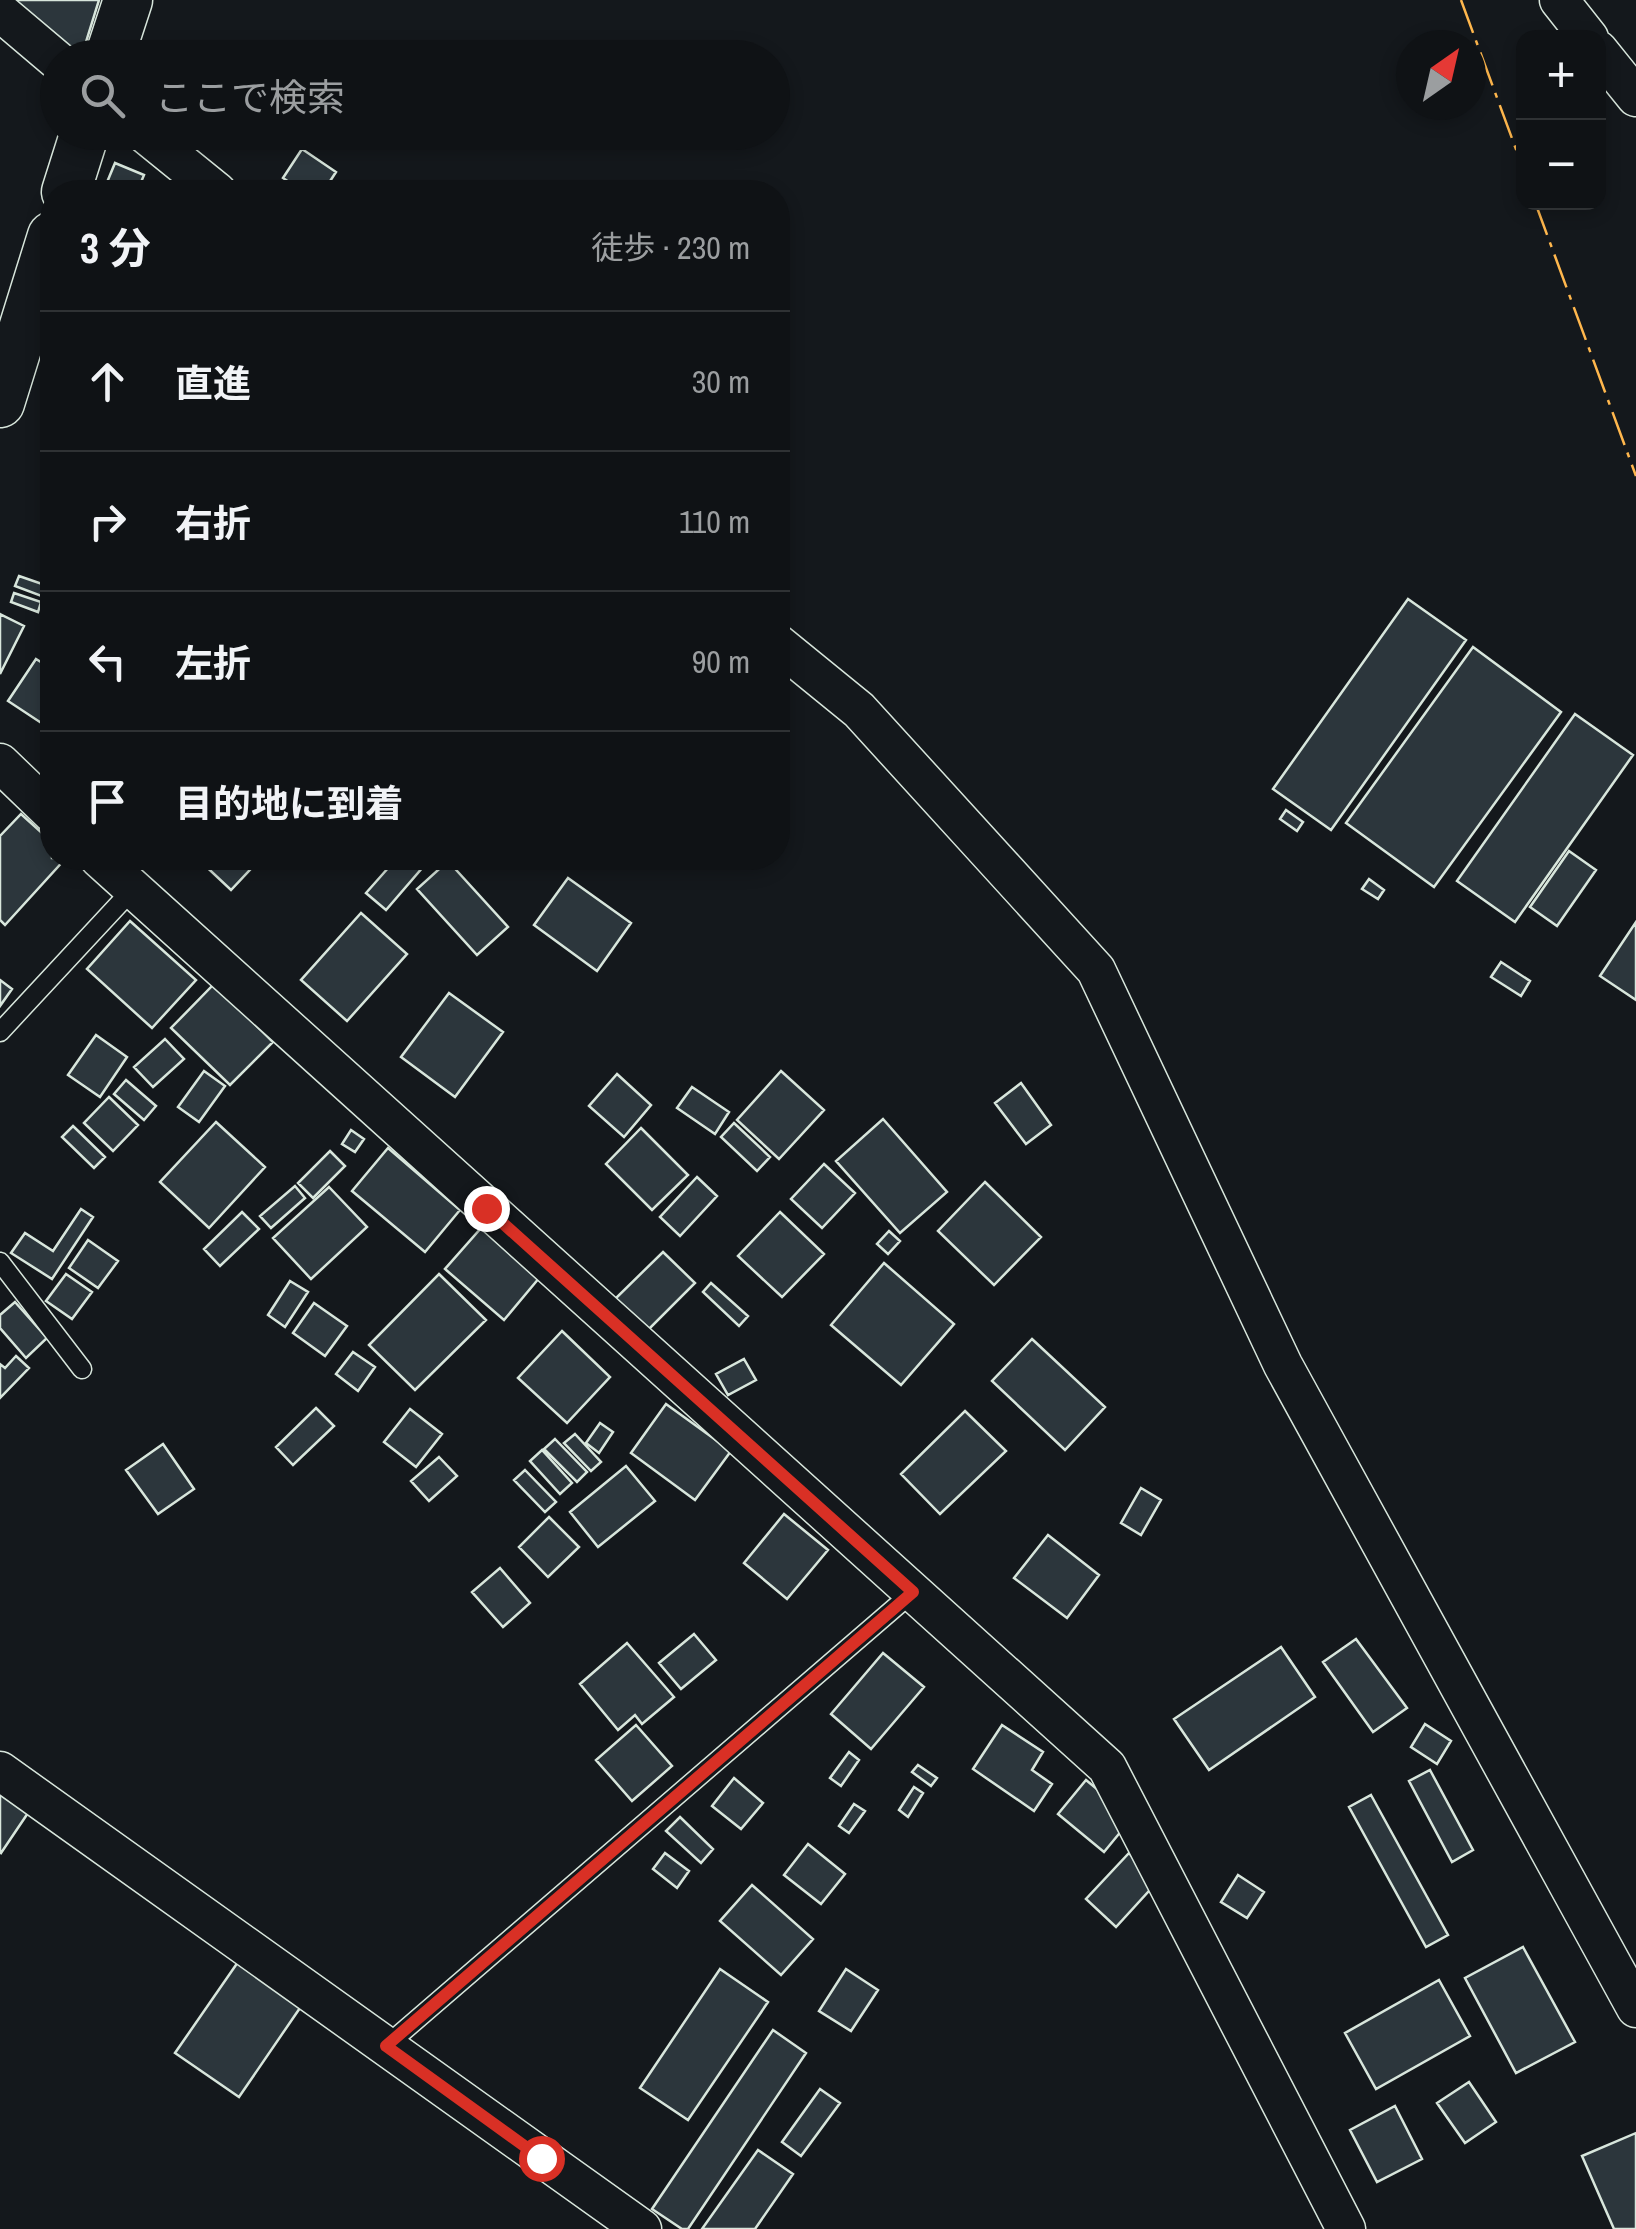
<!DOCTYPE html>
<html lang="ja">
<head>
<meta charset="utf-8">
<style>
	body { margin:0; font-family:"Archivo Narrow","Noto Sans JP",sans-serif; background:#1d2022; color:#f1f3f6 }
	.controls { position:absolute; right:30px; top:30px; display:grid; overflow:hidden; border-radius:20px; box-shadow:0 5px 15px #0003 }
	.controls button { width:90px; height:90px; display:grid; place-items:center; padding:0; border:0; border-bottom:2px solid #2f3234; background:#0f1215; color:#f1f3f6; font:50px sans-serif }
	.compass { position:absolute; left:1396px; top:30px; width:90px; height:90px; border-radius:50%; background:#0f1215; box-shadow:0 5px 15px #0003; rotate:34deg }
	.stop { position:absolute; width:30px; height:30px; margin:-22px; border:8px solid #d93025; border-radius:50%; background:#fff }
	.stop.end { background:#d93025; border-color:#fff; box-shadow:0 2px 10px #0008 }
	.list { margin:0; padding:0; list-style:none }
	h2 { display:flex; justify-content:space-between; align-items:center; height:130px; margin:0; padding:0 40px; font-size:42px }
	h2 small { font-size:32px; font-weight:400; color:#9b9ea0 }
	.list li { display:grid; grid-template-columns:65px 1fr auto; gap:30px; align-items:center; box-sizing:border-box; height:140px; padding:0 40px; border-top:2px solid #2f3234 }
	.list b { display:block; font-size:38px; white-space:nowrap }
	.list em { font-size:32px; font-style:normal; color:#9b9ea0 }
	.icon { flex:none; width:55px; height:55px; fill:none; stroke:currentColor; stroke-width:2; stroke-linecap:round; stroke-linejoin:round }
	.map { position:relative; flex:none; width:1636px; height:2229px; overflow:hidden }
	.search { position:absolute; background:#0f1215; box-shadow:0 5px 15px #0003; left:40px; top:40px; width:750px; height:110px; display:flex; align-items:center; gap:25px; box-sizing:border-box; padding:0 35px; border-radius:55px; color:#9b9ea0; font-size:38px }
	.panel { position:absolute; background:#0f1215; box-shadow:0 5px 15px #0003; left:40px; top:180px; width:750px; height:690px; border-radius:40px }
	.map>svg:first-child { display:block }
	.building { fill:#2c363c; stroke:#d8e6dc; stroke-width:2.5 }
	.lines { fill:none; stroke-linecap:round; stroke-linejoin:round }
	.service-casing { stroke:#d8e6dc; stroke-width:21 }
	.minor-casing { stroke:#d8e6dc; stroke-width:41 }
	.tertiary-casing { stroke:#d8e6dc; stroke-width:51 }
	.service { stroke:#14181c; stroke-width:18 }
	.minor { stroke:#14181c; stroke-width:38 }
	.tertiary { stroke:#14181c; stroke-width:48 }
	.power { stroke:#ffb74d; stroke-width:2.5; stroke-dasharray:35 8 5 8; stroke-linecap:butt }
	.route { stroke:#d93025; stroke-width:12 }
</style>
</head>
<body>
<div class="map">
<svg width="1636" height="2229" viewBox="0 0 1636 2229">
	<rect width="100%" height="100%" fill="#14181c"/>
	<path class="building" d="M 0,0 L 99,0 L 81,58 L 58,58 Z
		M 302,149 L 336,172 L 323,192 L 304,192 L 283,178 Z
		M 115,163 L 144,175 L 137,192 L 103,192 Z
		M 19,576 L 48,586 L 44,597 L 15,586 Z
		M 14,593 L 41,602 L 38,612 L 11,602 Z
		M 1408,599 L 1466,640 L 1331,830 L 1273,789 Z
		M 0,614 L 24,626 L 0,674 Z
		M 1473,647 L 1561,712 L 1434,887 L 1346,823 Z
		M 36,659 L 52,669 L 52,730 L 8,701 Z
		M 1575,714 L 1633,755 L 1515,922 L 1457,881 Z
		M 1286,810 L 1303,822 L 1297,831 L 1280,819 Z
		M 21,814 L 52,842 L 52,858 L 66,858 L 5,925 L 0,920 L 0,836 Z
		M 1569,851 L 1596,870 L 1557,926 L 1530,907 Z
		M 197,858 L 261,858 L 231,890 Z
		M 397,858 L 429,860 L 386,910 L 366,893 Z
		M 448,861 L 508,927 L 477,955 L 417,889 Z
		M 568,878 L 631,923 L 597,971 L 534,925 Z
		M 1369,879 L 1384,890 L 1378,899 L 1362,889 Z
		M 361,913 L 407,954 L 347,1021 L 301,980 Z
		M 130,921 L 196,980 L 152,1028 L 87,969 Z
		M 1636,922 L 1636,1000 L 1600,976 Z
		M 1501,962 L 1530,981 L 1521,996 L 1491,977 Z
		M 0,980 L 12,989 L 0,1006 Z
		M 214,984 L 273,1042 L 230,1085 L 171,1028 Z
		M 449,993 L 503,1032 L 455,1097 L 401,1057 Z
		M 96,1035 L 127,1057 L 100,1097 L 68,1075 Z
		M 165,1039 L 184,1059 L 153,1087 L 134,1067 Z
		M 204,1071 L 225,1086 L 199,1122 L 178,1107 Z
		M 781,1071 L 824,1110 L 779,1159 L 737,1120 Z
		M 617,1074 L 651,1105 L 624,1137 L 589,1106 Z
		M 126,1080 L 156,1106 L 144,1120 L 114,1094 Z
		M 1021,1083 L 1051,1125 L 1026,1144 L 995,1103 Z
		M 692,1087 L 729,1112 L 715,1134 L 677,1108 Z
		M 109,1097 L 138,1125 L 113,1151 L 84,1123 Z
		M 883,1119 L 947,1192 L 900,1233 L 836,1161 Z
		M 216,1122 L 265,1167 L 209,1228 L 160,1182 Z
		M 734,1123 L 770,1157 L 757,1171 L 721,1137 Z
		M 73,1126 L 105,1157 L 94,1168 L 62,1137 Z
		M 641,1128 L 688,1175 L 652,1210 L 606,1164 Z
		M 351,1130 L 364,1139 L 355,1152 L 342,1144 Z
		M 388,1148 L 460,1210 L 425,1252 L 352,1191 Z
		M 330,1151 L 345,1166 L 313,1198 L 298,1183 Z
		M 824,1164 L 855,1193 L 822,1228 L 791,1199 Z
		M 697,1177 L 717,1196 L 680,1236 L 660,1217 Z
		M 985,1182 L 1041,1237 L 994,1285 L 938,1231 Z
		M 295,1186 L 305,1198 L 271,1228 L 260,1216 Z
		M 329,1187 L 367,1227 L 311,1279 L 273,1238 Z
		M 81,1209 L 93,1217 L 52,1279 L 11,1253 L 25,1233 L 53,1251 Z
		M 242,1212 L 259,1229 L 220,1266 L 204,1249 Z
		M 780,1212 L 824,1254 L 782,1297 L 738,1256 Z
		M 482,1227 L 540,1277 L 504,1320 L 445,1269 Z
		M 889,1231 L 900,1241 L 888,1254 L 877,1244 Z
		M 88,1240 L 118,1261 L 98,1288 L 69,1268 Z
		M 663,1252 L 695,1283 L 646,1332 L 614,1300 Z
		M 884,1263 L 954,1324 L 901,1385 L 831,1325 Z
		M 66,1274 L 92,1292 L 72,1319 L 46,1301 Z
		M 439,1274 L 486,1320 L 415,1390 L 369,1345 Z
		M 290,1281 L 308,1292 L 285,1327 L 268,1315 Z
		M 711,1283 L 748,1316 L 739,1326 L 703,1292 Z
		M 15,1302 L 47,1338 L 26,1358 L 0,1328 L 0,1315 Z
		M 314,1303 L 347,1326 L 325,1356 L 293,1333 Z
		M 562,1331 L 610,1377 L 567,1423 L 518,1378 Z
		M 1032,1339 L 1105,1407 L 1065,1450 L 992,1381 Z
		M 353,1352 L 375,1367 L 358,1391 L 336,1374 Z
		M 16,1356 L 29,1368 L 0,1398 L 0,1364 L 5,1368 Z
		M 744,1359 L 756,1380 L 728,1395 L 716,1374 Z
		M 666,1404 L 731,1451 L 695,1500 L 631,1453 Z
		M 316,1408 L 334,1426 L 293,1465 L 276,1447 Z
		M 410,1409 L 442,1434 L 416,1467 L 384,1442 Z
		M 965,1411 L 1006,1451 L 940,1514 L 901,1474 Z
		M 600,1423 L 613,1432 L 599,1453 L 586,1443 Z
		M 575,1434 L 601,1462 L 591,1471 L 564,1443 Z
		M 555,1439 L 587,1472 L 577,1482 L 544,1449 Z
		M 163,1444 L 194,1489 L 158,1514 L 126,1470 Z
		M 542,1450 L 572,1483 L 560,1494 L 530,1461 Z
		M 439,1457 L 457,1476 L 429,1501 L 411,1481 Z
		M 626,1466 L 655,1501 L 598,1547 L 570,1512 Z
		M 525,1470 L 556,1502 L 545,1512 L 514,1480 Z
		M 1141,1488 L 1161,1500 L 1141,1535 L 1121,1523 Z
		M 784,1514 L 828,1550 L 787,1599 L 744,1563 Z
		M 549,1517 L 579,1547 L 548,1577 L 519,1547 Z
		M 1048,1535 L 1099,1575 L 1067,1618 L 1014,1578 Z
		M 500,1568 L 530,1603 L 503,1627 L 472,1592 Z
		M 694,1634 L 716,1660 L 681,1689 L 659,1663 Z
		M 1356,1639 L 1407,1708 L 1373,1732 L 1323,1662 Z
		M 627,1643 L 674,1697 L 642,1724 L 635,1715 L 618,1730 L 580,1684 Z
		M 1281,1647 L 1315,1697 L 1209,1770 L 1174,1719 Z
		M 883,1653 L 924,1687 L 871,1749 L 831,1714 Z
		M 1425,1724 L 1451,1741 L 1437,1764 L 1411,1747 Z
		M 636,1725 L 672,1766 L 632,1801 L 596,1760 Z
		M 1002,1725 L 1043,1752 L 1032,1770 L 1052,1784 L 1034,1811 L 973,1769 Z
		M 849,1752 L 859,1760 L 841,1786 L 830,1778 Z
		M 918,1765 L 937,1778 L 931,1786 L 912,1772 Z
		M 1430,1770 L 1473,1850 L 1452,1862 L 1409,1781 Z
		M 734,1778 L 763,1803 L 741,1829 L 712,1806 Z
		M 1086,1780 L 1132,1818 L 1104,1852 L 1058,1814 Z
		M 0,1786 L 32,1807 L 1,1853 L 0,1852 Z
		M 914,1787 L 923,1793 L 908,1817 L 899,1810 Z
		M 1371,1795 L 1448,1935 L 1426,1947 L 1349,1807 Z
		M 854,1804 L 865,1811 L 849,1833 L 839,1826 Z
		M 680,1817 L 713,1849 L 701,1863 L 666,1831 Z
		M 808,1844 L 845,1874 L 821,1904 L 784,1875 Z
		M 665,1853 L 689,1871 L 677,1888 L 653,1869 Z
		M 1129,1853 L 1158,1881 L 1116,1927 L 1086,1899 Z
		M 1238,1875 L 1264,1892 L 1247,1918 L 1221,1902 Z
		M 752,1885 L 813,1939 L 781,1975 L 720,1921 Z
		M 1523,1947 L 1575,2042 L 1516,2073 L 1465,1978 Z
		M 238,1962 L 302,2005 L 239,2097 L 175,2053 Z
		M 720,1969 L 768,2002 L 688,2120 L 640,2088 Z
		M 846,1969 L 878,1990 L 851,2031 L 819,2011 Z
		M 1439,1980 L 1470,2036 L 1376,2089 L 1345,2033 Z
		M 773,2030 L 806,2053 L 688,2229 L 682,2229 L 652,2209 Z
		M 1469,2082 L 1496,2122 L 1465,2143 L 1437,2103 Z
		M 820,2089 L 840,2103 L 801,2156 L 782,2142 Z
		M 1395,2106 L 1422,2159 L 1377,2182 L 1350,2130 Z
		M 1636,2133 L 1636,2229 L 1614,2229 L 1582,2156 Z
		M 758,2150 L 793,2174 L 755,2229 L 702,2229 Z"/>
	<g class="lines">
		<defs>
			<path id="service" d="M 0,1032 L 132,890
				M 0,1262 L 82,1369
				M 386,2046 L 913,1592"/>
			<path id="minor" d="M 1559,0 L 1589,38
				M 0,12 L 58,61
				M 1598,50 L 1636,97
				M 143,132 L 217,192
				M 778,644 L 859,710 L 1096,970 L 1283,1365 L 1636,2008
				M 0,763 L 52,813
				M 99,858 L 1107,1767 L 1346,2229
				M 0,1771 L 642,2229"/>
			<path id="tertiary" d="M 109,58 L 128,0
				M 66,192 L 85,132
				M 0,403 L 52,236"/>
		</defs>
		<use href="#service" class="service-casing"/>
		<use href="#minor" class="minor-casing"/>
		<use href="#tertiary" class="tertiary-casing"/>
		<use href="#service" class="service"/>
		<use href="#minor" class="minor"/>
		<use href="#tertiary" class="tertiary"/>
		<path class="power" d="M 1461,0 L 1524,171
			M 1535,202 L 1636,476"/>
	</g>
	<g class="lines">
		<path class="route" d="M 486,1208 L 913,1592 L 386,2046 L 541,2158"/>
	</g>
</svg>
<div class="controls">
<button>+</button>
<button>−</button>
</div>
<svg class="compass" viewBox="-18 -18 36 36"><path d="M0-13l5 13h-10z" fill="#e53935"/><path d="M0 13l5-13h-10z" fill="#9b9ea0"/></svg>
<div class="stop" style="left:541px;top:2158px"></div>
<div class="stop end" style="left:486px;top:1208px"></div>
<div class="search"><svg class="icon" aria-label="search" viewBox="0 0 24 24"><circle cx="10" cy="10" r="6"/><path d="M15 15l6 6"/></svg>ここで検索</div>
<section class="panel">
<h2>3 分<small>徒歩 · 230 m</small></h2>
<ul class="list">
<li><svg class="icon" aria-label="ahead" viewBox="0 0 24 24"><path d="M12 20V5M6 11l6-6 6 6"/></svg><div><b>直進</b></div><em>30 m</em></li>
<li><svg class="icon" aria-label="right" viewBox="0 0 24 24"><path d="M7 20v-9h11M14 6l5 5-5 5"/></svg><div><b>右折</b></div><em>110 m</em></li>
<li><svg class="icon" aria-label="left" viewBox="0 0 24 24"><path d="M17 20v-9H6M10 6l-5 5 5 5"/></svg><div><b>左折</b></div><em>90 m</em></li>
<li><svg class="icon" aria-label="arrive" viewBox="0 0 24 24"><path d="M6 21V4h12l-3 4 3 4H6"/></svg><div><b>目的地に到着</b></div></li>
</ul>
</section>
</div>
</body>
</html>
